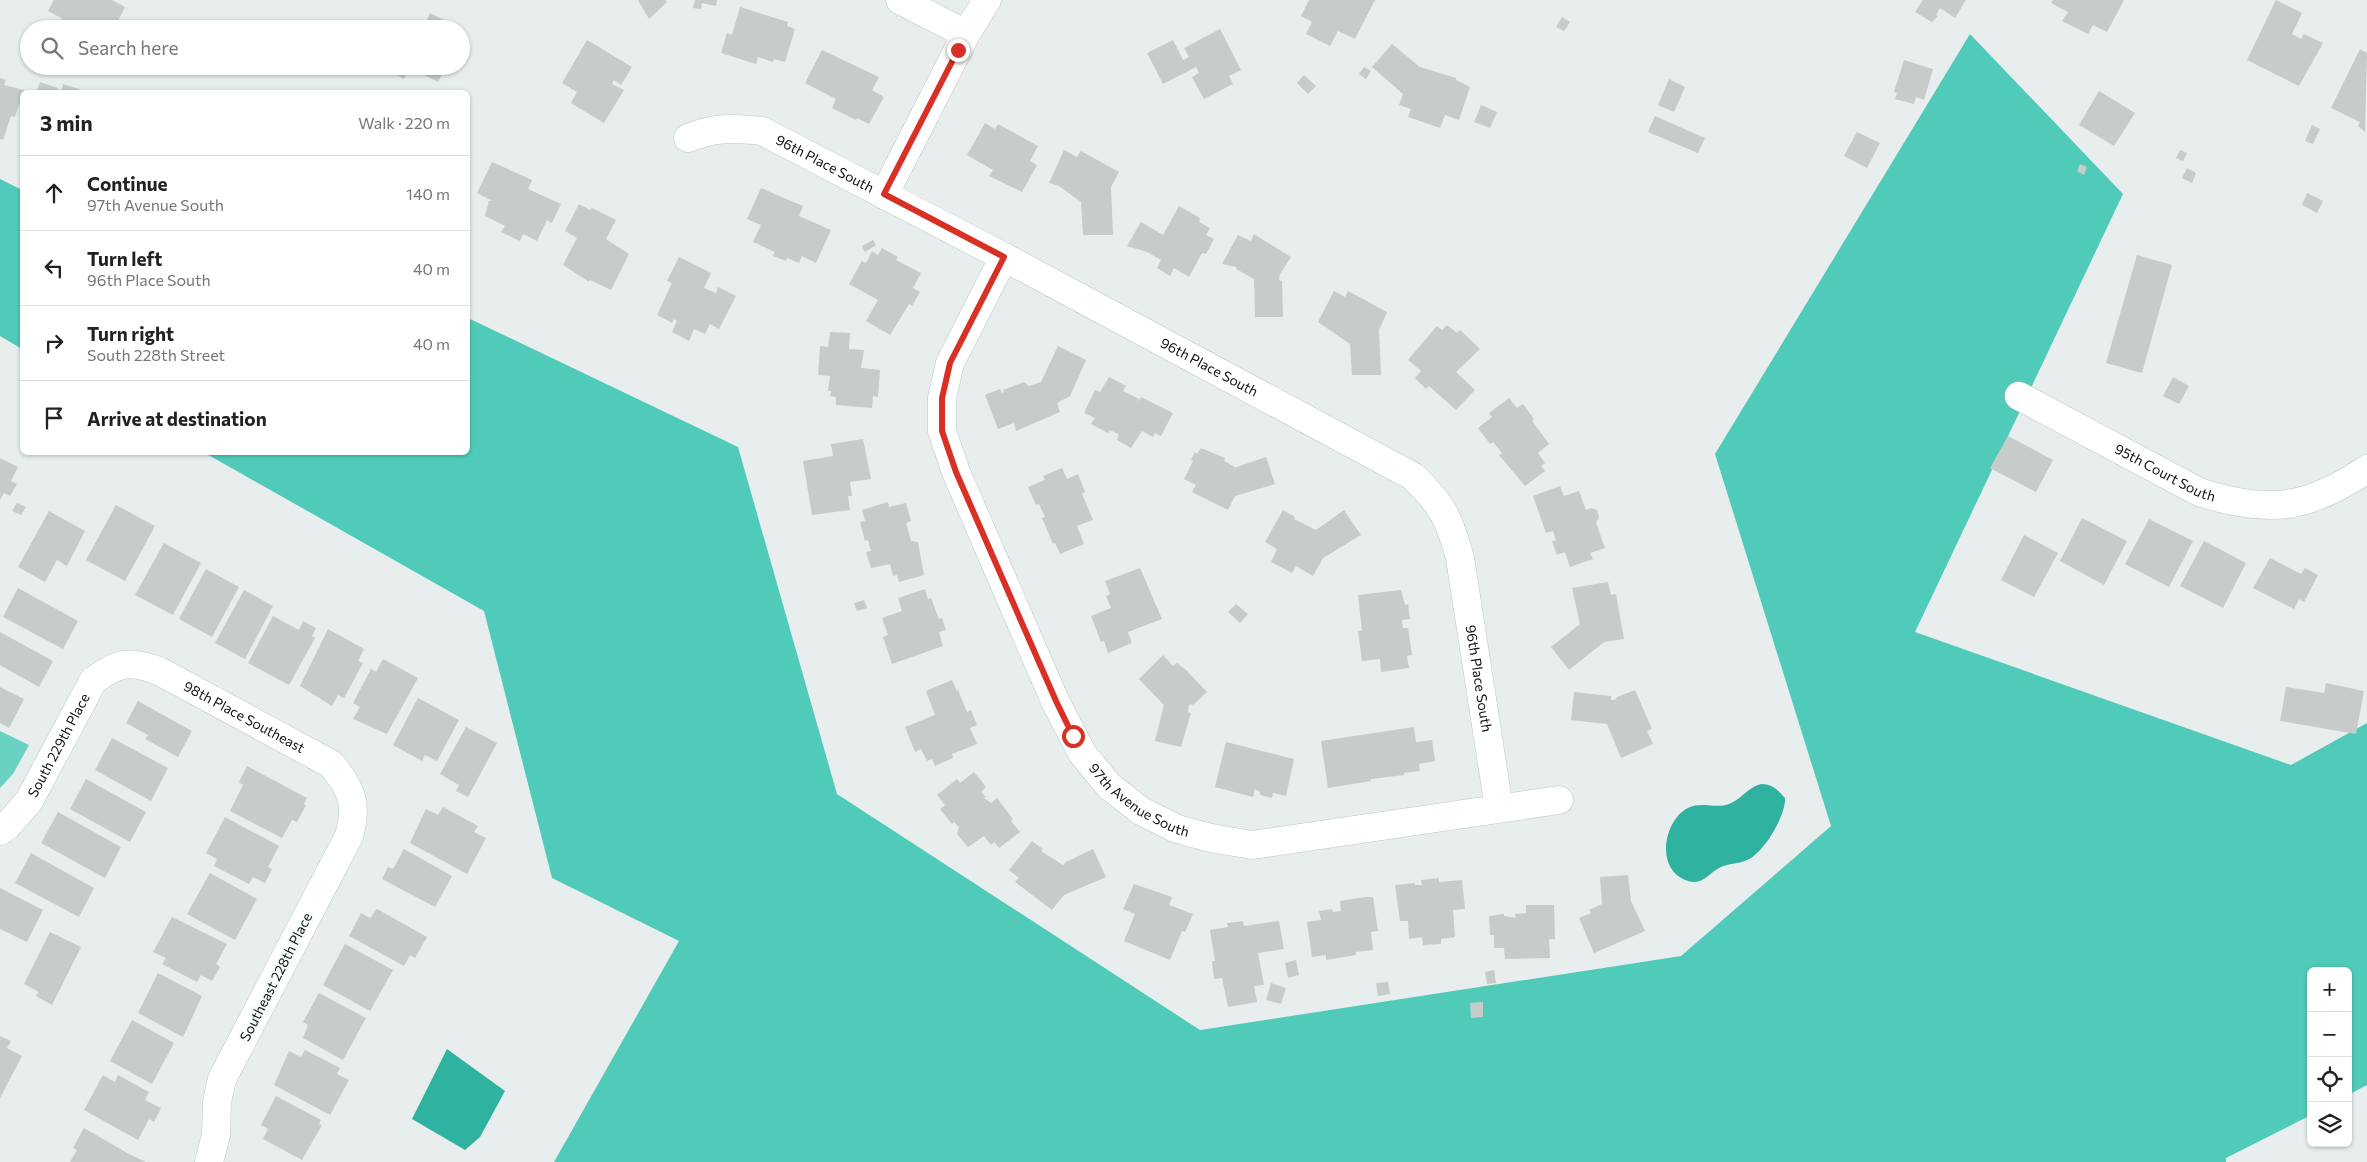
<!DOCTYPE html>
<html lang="en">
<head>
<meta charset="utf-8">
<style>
	body { margin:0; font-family:Commissioner,sans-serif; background:#f2f2f2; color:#222 }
	.controls { position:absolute; right:15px; bottom:15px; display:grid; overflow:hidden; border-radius:8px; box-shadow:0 1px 4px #0004 }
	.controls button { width:45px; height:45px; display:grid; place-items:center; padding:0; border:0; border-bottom:1px solid #e0e0e0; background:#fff; color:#222; font:25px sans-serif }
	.stop { position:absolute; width:15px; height:15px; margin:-11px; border:4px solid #d93025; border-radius:50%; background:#fff }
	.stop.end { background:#d93025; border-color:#fff; box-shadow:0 1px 5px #0008 }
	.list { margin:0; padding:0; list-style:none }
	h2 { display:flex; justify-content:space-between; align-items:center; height:65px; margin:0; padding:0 20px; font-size:21px }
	h2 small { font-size:16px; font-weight:400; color:#767676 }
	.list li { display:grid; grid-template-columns:32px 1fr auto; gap:15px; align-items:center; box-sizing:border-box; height:75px; padding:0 20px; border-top:1px solid #e0e0e0 }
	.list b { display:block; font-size:19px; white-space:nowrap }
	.list p { margin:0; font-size:16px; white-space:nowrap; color:#767676 }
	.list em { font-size:16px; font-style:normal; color:#767676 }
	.icon { flex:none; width:28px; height:28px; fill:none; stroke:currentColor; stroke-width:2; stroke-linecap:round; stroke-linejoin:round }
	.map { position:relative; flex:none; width:2367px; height:1162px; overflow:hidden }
	.search { position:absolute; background:#fff; box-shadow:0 1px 4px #0004; left:20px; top:20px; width:450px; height:55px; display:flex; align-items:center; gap:12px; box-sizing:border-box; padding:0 18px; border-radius:28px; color:#767676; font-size:19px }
	.panel { position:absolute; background:#fff; box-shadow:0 1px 4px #0004; left:20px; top:90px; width:450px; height:365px; border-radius:8px }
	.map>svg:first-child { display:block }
	.green { fill:#68d1c0 }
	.forest { fill:#51cbb9 }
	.water { fill:#30b2a0 }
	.building { fill:#c5ccca }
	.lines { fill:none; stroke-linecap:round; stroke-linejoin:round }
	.minor-casing { stroke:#bfc7c5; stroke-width:29 }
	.minor { stroke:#fff; stroke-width:28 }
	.route { stroke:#d93025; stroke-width:6 }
	.labels { text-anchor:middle; stroke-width:5; stroke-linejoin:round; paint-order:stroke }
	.street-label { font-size:14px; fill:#0e1110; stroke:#f4fcfa }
</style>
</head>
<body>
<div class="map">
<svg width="2367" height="1162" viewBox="0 0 2367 1162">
	<rect width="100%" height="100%" fill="#e7eeed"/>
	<path class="green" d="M 0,731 L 29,745 L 13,774 L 0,788 Z"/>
	<path class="forest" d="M 1970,34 L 2123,194 L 1915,632 L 2291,765 L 2367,723 L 2367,1085 L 2348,1095 L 2348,971 L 2311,971 L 2311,1115 L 2226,1158 L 2226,1162 L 554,1162 L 679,941 L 552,878 L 484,611 L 205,453 L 468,452 L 468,318 L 738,447 L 837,794 L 1200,1030 L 1681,956 L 1831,826 L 1715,454 Z
		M 0,179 L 22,190 L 22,349 L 0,336 Z"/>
	<path class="water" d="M 1761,784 C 1772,784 1778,790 1785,798 C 1786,815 1764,853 1747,860 C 1739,864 1730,863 1721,867 C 1708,873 1703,887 1685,880 C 1655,868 1664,820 1688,808 C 1701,801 1716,809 1729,804 C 1742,799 1748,787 1761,784 Z
		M 447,1049 L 505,1091 L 480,1137 L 465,1150 L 412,1119 Z"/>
	<path class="building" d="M 54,0 L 112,0 L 125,7 L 115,27 L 119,29 L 62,29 L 59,27 L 63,19 L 48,11 Z
		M 638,0 L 666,0 L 667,2 L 649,19 Z
		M 695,0 L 717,0 L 716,6 L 702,3 L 701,9 L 693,8 Z
		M 1309,0 L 1375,0 L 1355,39 L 1338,31 L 1330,46 L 1306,34 L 1312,22 L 1301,16 Z
		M 1923,0 L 1966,0 L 1955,18 L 1940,8 L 1936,15 L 1938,16 L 1932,22 L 1915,12 Z
		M 2053,0 L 2124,0 L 2107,32 L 2093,25 L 2088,34 L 2062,21 L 2068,12 L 2051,3 Z
		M 2276,0 L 2302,13 L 2292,34 L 2301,39 L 2304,34 L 2323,43 L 2299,86 L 2247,60 Z
		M 740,7 L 788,22 L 787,26 L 795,29 L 785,62 L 774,59 L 773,62 L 758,57 L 756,64 L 721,53 L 727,33 L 732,35 Z
		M 430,13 L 458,27 L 457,29 L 415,29 L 417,25 L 423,28 Z
		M 1562,17 L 1570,22 L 1564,31 L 1556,27 Z
		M 1220,29 L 1241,70 L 1229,76 L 1233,84 L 1204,99 L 1192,77 L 1199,73 L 1196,67 L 1163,84 L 1147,53 L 1173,40 L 1183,60 L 1189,57 L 1184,48 Z
		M 587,40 L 632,67 L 621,85 L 614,80 L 612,84 L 624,90 L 604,123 L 571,103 L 577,92 L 562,83 Z
		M 1392,44 L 1420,67 L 1456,78 L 1456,80 L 1470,87 L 1459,120 L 1445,115 L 1440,128 L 1408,117 L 1411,109 L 1399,105 L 1403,94 L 1372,67 Z
		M 2360,49 L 2367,53 L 2365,132 L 2358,126 L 2360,122 L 2331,108 Z
		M 822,50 L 879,77 L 872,90 L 884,97 L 869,124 L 857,118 L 856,120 L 832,108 L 836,99 L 805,83 Z
		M 1904,60 L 1933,69 L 1924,100 L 1916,97 L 1914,104 L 1895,99 L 1897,93 L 1894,92 Z
		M 379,66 L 446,66 L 438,82 L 410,68 L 404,79 Z
		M 1364,67 L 1371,71 L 1366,79 L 1359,74 Z
		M 1304,75 L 1316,86 L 1308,94 L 1297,83 Z
		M 0,78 L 6,80 L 4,85 L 24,90 L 15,117 L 11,116 L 3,140 L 0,139 Z
		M 1669,79 L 1685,87 L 1674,112 L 1658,105 Z
		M 40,82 L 58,88 L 57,91 L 61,92 L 63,84 L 79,89 L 78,92 L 38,92 L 37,90 Z
		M 2099,91 L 2135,113 L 2114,146 L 2079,125 Z
		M 1481,105 L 1497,112 L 1490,128 L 1474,122 Z
		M 1655,116 L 1705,138 L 1698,153 L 1648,132 Z
		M 985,123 L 995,129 L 998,124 L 1038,146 L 1030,161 L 1037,165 L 1022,192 L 989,176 L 993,170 L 967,155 Z
		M 2312,125 L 2320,129 L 2313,144 L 2305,141 Z
		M 1857,132 L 1880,143 L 1867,168 L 1844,156 Z
		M 1064,150 L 1077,157 L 1081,151 L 1119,172 L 1111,187 L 1113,235 L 1083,235 L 1081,202 L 1059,186 L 1049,183 Z
		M 2180,150 L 2187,153 L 2183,161 L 2176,158 Z
		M 492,162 L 532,180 L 528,189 L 561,204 L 552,223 L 547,220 L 537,241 L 523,234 L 520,241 L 501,232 L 505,226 L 485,216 L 489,201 L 492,201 L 477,193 Z
		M 2080,164 L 2087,167 L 2084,175 L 2077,171 Z
		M 2187,168 L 2196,173 L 2192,183 L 2182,178 Z
		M 761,188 L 803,206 L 799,216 L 831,230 L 816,263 L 802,256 L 799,263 L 787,258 L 786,261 L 773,256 L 775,252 L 753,242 L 761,225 L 747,219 Z
		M 2307,193 L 2323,201 L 2317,213 L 2302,205 Z
		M 579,204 L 590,210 L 592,208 L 616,220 L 606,239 L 629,254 L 611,290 L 590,280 L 589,282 L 563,265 L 577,238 L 565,231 Z
		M 1179,206 L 1200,218 L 1199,222 L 1210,228 L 1206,235 L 1214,239 L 1206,254 L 1202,253 L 1189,277 L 1174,268 L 1170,276 L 1157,268 L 1161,260 L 1147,252 L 1127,246 L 1141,222 L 1163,235 Z
		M 1254,234 L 1291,257 L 1280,274 L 1279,280 L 1282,281 L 1283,317 L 1255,317 L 1254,279 L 1236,269 L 1237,267 L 1222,264 L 1238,235 L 1251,241 Z
		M 873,240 L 876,245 L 865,252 L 862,246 Z
		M 882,248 L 898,257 L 896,260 L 921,273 L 913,288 L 920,292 L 912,306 L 909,304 L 890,335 L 866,321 L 878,300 L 849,284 L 862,261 L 866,263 L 872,251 L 878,255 Z
		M 2137,255 L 2172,265 L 2142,373 L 2106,363 Z
		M 679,257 L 711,273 L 704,288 L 716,293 L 718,287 L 736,296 L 719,329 L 710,324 L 705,334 L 694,329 L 689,341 L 672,332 L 677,321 L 674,319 L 672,323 L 657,315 L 672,283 L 667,281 Z
		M 1334,291 L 1345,297 L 1348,291 L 1387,312 L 1379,330 L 1381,375 L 1352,375 L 1350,344 L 1318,322 Z
		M 1447,325 L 1457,333 L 1460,330 L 1480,349 L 1456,372 L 1475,390 L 1456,410 L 1429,386 L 1426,389 L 1415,378 L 1421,371 L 1408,360 L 1437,326 L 1442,330 Z
		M 830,332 L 850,333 L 849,349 L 864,350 L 861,368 L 880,370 L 878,397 L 873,396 L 872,408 L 836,405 L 836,397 L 830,396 L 831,391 L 828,391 L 830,376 L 818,375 L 820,346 L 828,347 Z
		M 1058,346 L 1086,360 L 1070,396 L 1057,403 L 1060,412 L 1016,431 L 1014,423 L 998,429 L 985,395 L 1000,389 L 1002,393 L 1004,392 L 1003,390 L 1024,382 L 1029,386 L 1041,382 Z
		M 1109,377 L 1126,386 L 1123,391 L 1139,399 L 1137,403 L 1141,397 L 1173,413 L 1161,436 L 1155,433 L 1153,437 L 1142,431 L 1131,448 L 1117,440 L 1119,435 L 1116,433 L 1110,430 L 1108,433 L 1091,424 L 1095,418 L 1084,413 L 1095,390 L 1100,392 Z
		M 2173,377 L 2189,386 L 2179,404 L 2163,396 Z
		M 1509,398 L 1517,408 L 1523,404 L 1534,419 L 1532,421 L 1549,444 L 1538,453 L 1545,463 L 1541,466 L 1545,471 L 1525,486 L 1499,455 L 1502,453 L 1493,442 L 1490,444 L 1478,428 L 1492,417 L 1489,413 Z
		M 2008,436 L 2053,460 L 2036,492 L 1990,468 Z
		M 863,439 L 871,479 L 850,482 L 852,496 L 848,496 L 850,510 L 812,515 L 803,461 L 833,456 L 831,444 Z
		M 1201,448 L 1225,458 L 1224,461 L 1235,467 L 1234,468 L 1266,457 L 1275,484 L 1235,496 L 1228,510 L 1192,492 L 1196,485 L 1184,479 L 1193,461 L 1191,460 L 1195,452 L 1197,454 Z
		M 0,458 L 18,467 L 11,481 L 17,484 L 10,496 L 4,493 L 0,500 Z
		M 1062,468 L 1067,479 L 1078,474 L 1085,492 L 1082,494 L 1093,520 L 1077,526 L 1084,544 L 1060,554 L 1055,543 L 1053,544 L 1042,518 L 1045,517 L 1039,504 L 1036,505 L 1028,487 L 1045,480 L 1043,476 Z
		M 1560,486 L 1564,496 L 1579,491 L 1586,510 L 1591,508 L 1597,510 L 1599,517 L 1596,523 L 1605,548 L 1590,553 L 1593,559 L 1570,567 L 1565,552 L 1557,555 L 1552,541 L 1556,540 L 1553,531 L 1546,533 L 1533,496 Z
		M 888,502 L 889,507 L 906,503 L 911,521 L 906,523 L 911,541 L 918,542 L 924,575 L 899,582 L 897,575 L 893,576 L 890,564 L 871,568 L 866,552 L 871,551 L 868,540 L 865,541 L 860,522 L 865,521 L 862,510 Z
		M 17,503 L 26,507 L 21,515 L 12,511 Z
		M 116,505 L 155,526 L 125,581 L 86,560 Z
		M 1283,510 L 1295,517 L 1294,519 L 1316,530 L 1344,510 L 1361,535 L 1323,558 L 1313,576 L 1296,566 L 1292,573 L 1271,562 L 1277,549 L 1265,542 Z
		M 49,511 L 85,531 L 67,566 L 57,560 L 45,582 L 18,567 Z
		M 2082,518 L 2127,541 L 2104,585 L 2060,561 Z
		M 2149,519 L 2193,541 L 2169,587 L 2125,564 Z
		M 2024,535 L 2058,553 L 2034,597 L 2001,580 Z
		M 2204,541 L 2246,563 L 2223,608 L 2180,586 Z
		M 164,543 L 201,563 L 173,615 L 135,595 Z
		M 2270,558 L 2301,574 L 2305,568 L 2318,575 L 2304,602 L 2299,599 L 2294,609 L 2253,588 Z
		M 1140,568 L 1162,619 L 1128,632 L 1132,643 L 1108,653 L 1104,641 L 1101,642 L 1091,616 L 1111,608 L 1106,596 L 1110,594 L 1105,581 Z
		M 206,569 L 239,587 L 212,637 L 179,619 Z
		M 1608,582 L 1611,595 L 1616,594 L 1624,639 L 1604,642 L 1569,670 L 1551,647 L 1580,624 L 1572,588 Z
		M 18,588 L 78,621 L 63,649 L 3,617 Z
		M 925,589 L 928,599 L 931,598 L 939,619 L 942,618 L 946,630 L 939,632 L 943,646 L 892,664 L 883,637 L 888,635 L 882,618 L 902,611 L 898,598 Z
		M 244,590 L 273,606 L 245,659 L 215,643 Z
		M 1401,590 L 1405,605 L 1408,604 L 1410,619 L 1402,620 L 1403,628 L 1408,628 L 1412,655 L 1407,656 L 1409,668 L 1381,672 L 1380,659 L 1362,661 L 1358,631 L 1362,631 L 1358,595 Z
		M 864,600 L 867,608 L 857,611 L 854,603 Z
		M 1236,604 L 1248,614 L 1240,623 L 1228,612 Z
		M 273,616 L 299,630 L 303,621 L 316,628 L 312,636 L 315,638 L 289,685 L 248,663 Z
		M 328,629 L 364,649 L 358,661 L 363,663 L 344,698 L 338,695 L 332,706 L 300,686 Z
		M 0,632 L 53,661 L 39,687 L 0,665 Z
		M 1163,655 L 1173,666 L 1177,663 L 1187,671 L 1207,692 L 1193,705 L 1192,704 L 1189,705 L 1188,712 L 1191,713 L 1181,747 L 1155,741 L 1164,705 L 1139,679 Z
		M 383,659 L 418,678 L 387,734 L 353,719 L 360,707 L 353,703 L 371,669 L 376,672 Z
		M 952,680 L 957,691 L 958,690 L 967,712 L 971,710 L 977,725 L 970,728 L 977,744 L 952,754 L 953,758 L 935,766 L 932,759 L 927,761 L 921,749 L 915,752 L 905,727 L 935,715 L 926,691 Z
		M 2326,683 L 2364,691 L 2356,734 L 2280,721 L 2286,687 L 2324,693 Z
		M 0,687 L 24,699 L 9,728 L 0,723 Z
		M 1635,690 L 1652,729 L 1647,731 L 1653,744 L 1621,758 L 1607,724 L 1571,720 L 1574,692 L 1611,696 L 1611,700 L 1615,700 L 1617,697 Z
		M 418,698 L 459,720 L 437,761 L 425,755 L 422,761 L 393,745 Z
		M 138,701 L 192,731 L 178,757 L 145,739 L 148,735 L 126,723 Z
		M 466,727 L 497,743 L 468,797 L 456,791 L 459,785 L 440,774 Z
		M 1414,727 L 1416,742 L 1432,740 L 1435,761 L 1419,764 L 1420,771 L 1404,773 L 1404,775 L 1371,779 L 1371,781 L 1328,788 L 1321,741 Z
		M 112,738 L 168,768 L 151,801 L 95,770 Z
		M 1226,742 L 1294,759 L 1286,796 L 1273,793 L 1272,798 L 1260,795 L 1260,792 L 1255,789 L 1253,797 L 1215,787 Z
		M 247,766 L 307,798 L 304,804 L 306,805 L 297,822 L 292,820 L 282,838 L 230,811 L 243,785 L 239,782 Z
		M 974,772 L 986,787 L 981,792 L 986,797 L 984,798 L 991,803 L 997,798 L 1013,819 L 1011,821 L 1020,832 L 999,848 L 994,842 L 991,845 L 984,836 L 968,847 L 957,834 L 959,827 L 954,822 L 952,824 L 940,809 L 945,805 L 937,795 L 957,779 L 960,783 Z
		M 86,779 L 146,812 L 130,842 L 70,809 Z
		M 443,807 L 478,826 L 474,832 L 486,838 L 467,874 L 410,843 L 426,809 L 438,815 Z
		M 58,812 L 121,847 L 105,878 L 41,843 Z
		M 225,817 L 279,846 L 268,867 L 272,869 L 265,883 L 253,877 L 249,884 L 214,866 L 217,859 L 206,853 Z
		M 1032,841 L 1043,849 L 1041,851 L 1063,865 L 1066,862 L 1093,849 L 1106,877 L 1064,895 L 1052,910 L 1015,882 L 1019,878 L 1009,870 Z
		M 404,849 L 452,876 L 435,907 L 382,879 L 388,867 L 393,869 Z
		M 31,853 L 94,888 L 79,917 L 15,883 Z
		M 210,873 L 257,899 L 235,940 L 187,914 Z
		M 1628,875 L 1631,901 L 1645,931 L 1594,953 L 1579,918 L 1591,913 L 1589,910 L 1602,904 L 1600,877 Z
		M 1439,878 L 1439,882 L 1462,880 L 1465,909 L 1453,910 L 1455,937 L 1441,939 L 1441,944 L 1423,945 L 1422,937 L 1409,939 L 1408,921 L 1400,921 L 1395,885 L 1415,883 L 1415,885 L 1422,885 L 1421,880 Z
		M 1134,884 L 1172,897 L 1169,905 L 1193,914 L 1185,932 L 1182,931 L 1170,960 L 1124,941 L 1135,914 L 1123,909 Z
		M 0,888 L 43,910 L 27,942 L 0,929 Z
		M 1366,897 L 1373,897 L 1378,931 L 1371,932 L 1373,950 L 1356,952 L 1356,955 L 1326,960 L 1326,955 L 1312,957 L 1307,922 L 1321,920 L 1319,911 L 1332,909 L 1333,912 L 1341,911 L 1340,901 Z
		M 1526,905 L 1554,905 L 1555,939 L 1549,939 L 1550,958 L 1505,959 L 1504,948 L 1494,948 L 1494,935 L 1490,935 L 1489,916 L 1504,914 L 1504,916 L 1516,918 L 1515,914 L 1526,913 Z
		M 377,909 L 427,937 L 415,958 L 410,955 L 404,966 L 349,936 L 361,913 L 370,918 Z
		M 172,917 L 227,944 L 216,964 L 220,967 L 212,981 L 201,975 L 197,982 L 162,964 L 166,958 L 153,952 Z
		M 1243,921 L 1244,926 L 1279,921 L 1284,949 L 1258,953 L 1264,985 L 1254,986 L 1257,1002 L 1228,1007 L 1222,978 L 1214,979 L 1212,961 L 1215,961 L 1210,930 L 1228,927 L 1227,923 Z
		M 50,932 L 81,947 L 52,1005 L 36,996 L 39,992 L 24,984 Z
		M 345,944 L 393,970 L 370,1011 L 323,985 Z
		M 1296,960 L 1299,975 L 1288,978 L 1285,963 Z
		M 1494,970 L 1496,983 L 1487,984 L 1485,972 Z
		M 158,973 L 202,996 L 183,1037 L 138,1013 Z
		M 1388,982 L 1390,994 L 1378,996 L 1376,983 Z
		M 1271,983 L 1286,988 L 1281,1004 L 1266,1000 Z
		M 319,993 L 366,1018 L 343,1060 L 303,1038 L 308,1025 L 303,1022 Z
		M 1483,1002 L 1483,1017 L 1471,1018 L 1470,1003 Z
		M 132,1020 L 174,1043 L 152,1084 L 110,1061 Z
		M 0,1036 L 11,1041 L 7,1048 L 22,1056 L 0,1098 Z
		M 305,1050 L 340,1068 L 337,1074 L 349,1080 L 330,1115 L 274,1085 L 289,1051 L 301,1057 Z
		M 103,1075 L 115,1082 L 118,1075 L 149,1092 L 145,1100 L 161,1108 L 154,1122 L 149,1119 L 138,1140 L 84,1110 Z
		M 276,1096 L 321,1120 L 319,1124 L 322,1125 L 302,1160 L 263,1139 L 268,1129 L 261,1125 Z
		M 84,1128 L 129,1154 L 146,1162 L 70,1162 L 77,1150 L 73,1148 Z"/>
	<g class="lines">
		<defs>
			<g id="minor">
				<path d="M 900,0 L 966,34"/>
				<path id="s1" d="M 688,138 C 716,127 733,128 762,131 L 1004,257 L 1414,477 C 1443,506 1449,518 1460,558 L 1499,808"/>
				<path d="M 884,195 L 966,34 L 987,0"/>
				<path id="s2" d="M 1004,257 L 950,363 L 942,398 L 942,431 L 956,472 L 1055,701 L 1082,753 L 1109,786 L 1141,811 L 1177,829 L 1211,838 L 1252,845 L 1559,800"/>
				<path id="s3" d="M 2019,396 L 2199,492 C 2267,514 2307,510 2367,469"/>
				<path id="s4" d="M 0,831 L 7,826 L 29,801 L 93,681 C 118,662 129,660 159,671 L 331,764 C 352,789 358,804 349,836 L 222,1079 L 217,1102 L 216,1135 L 209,1162"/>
			</g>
		</defs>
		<use href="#minor" class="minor-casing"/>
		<use href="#minor" class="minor"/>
	</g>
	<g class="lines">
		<path class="route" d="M 958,50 L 884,194 L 1004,257 L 950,363 L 942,398 L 942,431 L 956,472 L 1056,701 L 1073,736"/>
	</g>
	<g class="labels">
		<g class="street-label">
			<text dy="5" stroke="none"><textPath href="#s1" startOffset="146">96th Place South</textPath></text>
			<text dy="5" stroke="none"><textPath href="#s1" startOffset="581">96th Place South</textPath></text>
			<text dy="5" stroke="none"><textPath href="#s3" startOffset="165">95th Court South</textPath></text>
			<text dy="5" stroke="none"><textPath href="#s1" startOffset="1030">96th Place South</textPath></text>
			<text dy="5" stroke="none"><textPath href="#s4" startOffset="346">98th Place Southeast</textPath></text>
			<text dy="5" stroke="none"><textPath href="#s4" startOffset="105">South 229th Place</textPath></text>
			<text dy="5" stroke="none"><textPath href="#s2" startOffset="615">97th Avenue South</textPath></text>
			<text transform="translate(276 977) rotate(-63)" y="5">Southeast 228th Place</text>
		</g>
	</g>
</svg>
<div class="controls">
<button>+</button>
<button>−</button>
<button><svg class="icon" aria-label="locate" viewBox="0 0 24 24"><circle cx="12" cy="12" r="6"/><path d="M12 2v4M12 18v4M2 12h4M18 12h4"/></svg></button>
<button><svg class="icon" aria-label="layers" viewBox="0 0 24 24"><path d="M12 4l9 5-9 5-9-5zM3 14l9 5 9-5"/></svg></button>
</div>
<div class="stop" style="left:1073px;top:736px"></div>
<div class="stop end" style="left:958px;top:50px"></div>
<div class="search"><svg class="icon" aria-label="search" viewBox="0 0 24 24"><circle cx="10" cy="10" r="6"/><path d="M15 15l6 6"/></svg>Search here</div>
<section class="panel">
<h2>3 min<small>Walk · 220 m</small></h2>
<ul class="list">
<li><svg class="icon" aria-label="ahead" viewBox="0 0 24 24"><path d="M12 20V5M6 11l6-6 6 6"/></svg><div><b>Continue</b><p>97th Avenue South</p></div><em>140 m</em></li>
<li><svg class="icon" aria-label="left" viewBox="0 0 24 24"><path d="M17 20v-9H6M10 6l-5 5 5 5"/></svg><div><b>Turn left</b><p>96th Place South</p></div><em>40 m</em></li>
<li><svg class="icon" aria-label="right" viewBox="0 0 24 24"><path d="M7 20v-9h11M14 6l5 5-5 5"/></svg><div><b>Turn right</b><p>South 228th Street</p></div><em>40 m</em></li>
<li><svg class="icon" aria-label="arrive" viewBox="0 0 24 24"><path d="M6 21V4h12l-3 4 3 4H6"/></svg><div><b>Arrive at destination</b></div></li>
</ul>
</section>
</div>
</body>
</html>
